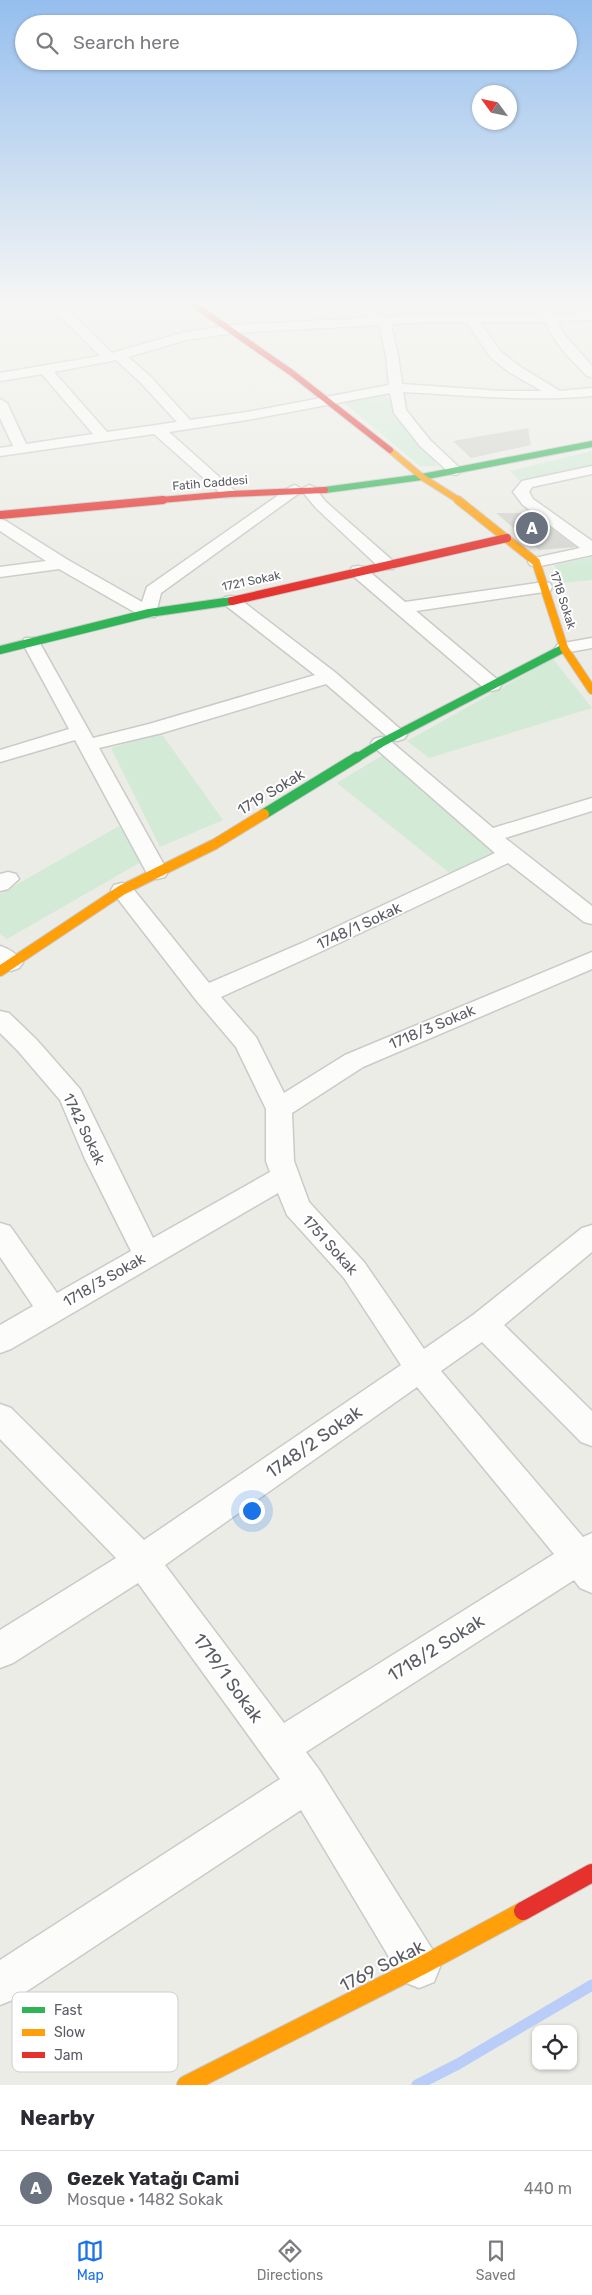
<!DOCTYPE html>
<html lang="en">
<head>
<meta charset="utf-8">
<style>
	body { margin:0; font-family:Rubik,sans-serif; background:#f2f2f3; color:#2b2b33 }
	.controls { position:absolute; right:15px; bottom:15px; display:grid; overflow:hidden; border-radius:10px; box-shadow:0 1px 4px #0004 }
	.controls button { width:45px; height:45px; display:grid; place-items:center; padding:0; border:0; border-bottom:1px solid #e1e1e2; background:#fff; color:#2b2b33; font:25px sans-serif }
	.compass { position:absolute; left:472px; top:85px; width:45px; height:45px; border-radius:50%; background:#fff; box-shadow:0 1px 4px #0004; rotate:303deg }
	.you { position:absolute; left:251px; top:1510px; width:18px; height:18px; margin:-12px; border:4px solid #fff; border-radius:50%; background:#1a73e8; box-shadow:0 0 0 8px #1a73e833 }
	.badge { display:grid; place-items:center; width:32px; height:32px; border-radius:50%; background:#1a73e8; color:#fff; font-size:16px; font-weight:700 }
	.pin { position:absolute; translate:-50% -50%; border:2px solid #fff; box-shadow:0 1px 5px #0006 }
	.list { margin:0; padding:0; list-style:none }
	h2 { display:flex; justify-content:space-between; align-items:center; height:65px; margin:0; padding:0 20px; font-size:21px }
	h2 small { font-size:16px; font-weight:400; color:#7c7c81 }
	.list li { display:grid; grid-template-columns:32px 1fr auto; gap:15px; align-items:center; box-sizing:border-box; height:75px; padding:0 20px; border-top:1px solid #e1e1e2 }
	.list b { display:block; font-size:19px; white-space:nowrap }
	.list p { margin:0; font-size:16px; white-space:nowrap; color:#7c7c81 }
	.list em { font-size:16px; font-style:normal; color:#7c7c81 }
	.icon { flex:none; width:28px; height:28px; fill:none; stroke:currentColor; stroke-width:2; stroke-linecap:round; stroke-linejoin:round }
	.map { position:relative; flex:none; width:592px; height:2085px; overflow:hidden }
	.search { position:absolute; background:#fff; box-shadow:0 1px 4px #0004; left:15px; right:15px; top:15px; height:55px; display:flex; align-items:center; gap:12px; box-sizing:border-box; padding:0 18px; border-radius:28px; color:#7c7c81; font-size:19px }
	.sheet { height:140px; background:#fff }
	nav { display:flex; justify-content:space-around; align-items:center; box-sizing:border-box; height:70px; border-top:1px solid #e1e1e2; background:#fff; font-size:14px; color:#7c7c81 }
	nav a { display:grid; justify-items:center; gap:2px }
	nav .on { color:#1a73e8 }
	.map>svg:first-child { display:block }
	.green { fill:#d2ead6 }
	.lines { fill:none; stroke-linecap:round; stroke-linejoin:round }
	.stream { stroke:#b9cdf8; stroke-width:11 }
	.building { fill:#d3d3cf }
	.street-casing { stroke:#cacac9; stroke-width:3 }
	.fast-far2-casing { stroke:#c9caca; stroke-width:8 }
	.fast-far1-casing { stroke:#c9caca; stroke-width:10 }
	.fast-casing { stroke:#c9caca; stroke-width:12 }
	.slow-far3-casing { stroke:#c9caca; stroke-width:8 }
	.slow-far2-casing { stroke:#c9caca; stroke-width:10 }
	.slow-far1-casing { stroke:#c9caca; stroke-width:12 }
	.slow-casing { stroke:#c9caca; stroke-width:20 }
	.jam-far2-casing { stroke:#c9caca; stroke-width:8 }
	.jam-far1-casing { stroke:#c9caca; stroke-width:10 }
	.jam-casing { stroke:#c9caca; stroke-width:20 }
	.street { fill:#fcfcfb; fill-rule:evenodd }
	.fast-far2 { stroke:#30b455; stroke-width:6 }
	.fast-far1 { stroke:#30b455; stroke-width:8 }
	.fast { stroke:#30b455; stroke-width:10 }
	.slow-far3 { stroke:#ff9f0a; stroke-width:6 }
	.slow-far2 { stroke:#ff9f0a; stroke-width:8 }
	.slow-far1 { stroke:#ff9f0a; stroke-width:10 }
	.slow { stroke:#ff9f0a; stroke-width:18 }
	.jam-far2 { stroke:#e5322d; stroke-width:6 }
	.jam-far1 { stroke:#e5322d; stroke-width:8 }
	.jam { stroke:#e5322d; stroke-width:18 }
	.labels { text-anchor:middle; stroke-width:4; stroke-linejoin:round; paint-order:stroke }
	.far-street-label { font-size:12px; fill:#5b5d65; stroke:#fff }
	.street-label { font-size:15px; fill:#5b5d65; stroke:#fff }
	.near-street-label { font-size:18px; fill:#5b5d65; stroke:#fff }
	.key { fill:#fff; stroke:#ceced1; stroke-width:1 }
	.key-label { font-size:14px; fill:#5b5d65 }
</style>
</head>
<body>
<div class="map">
<svg width="592" height="2085" viewBox="0 0 592 2085">
	<rect width="100%" height="100%" fill="#ecece6"/>
	<path class="green" d="M 385,394 L 438,466 L 420,466 L 341,400 Z
		M 592,451 L 592,467 L 520,481 L 510,471 Z
		M 592,557 L 592,580 L 564,583 L 554,565 Z
		M 553,659 L 592,708 L 429,758 L 407,741 Z
		M 161,733 L 223,820 L 160,847 L 111,748 Z
		M 383,755 L 498,853 L 457,879 L 337,783 Z
		M 119,826 L 141,862 L 7,939 L 0,934 L 0,894 Z"/>
	<g class="lines">
		<path class="stream" d="M 417,2085 L 458,2064 L 592,1985"/>
	</g>
	<path class="building" d="M 528,428 L 531,445 L 471,458 L 453,441 Z
		M 496,513 L 531,513 L 576,547 L 539,550 Z"/>
	<g class="lines">
		<defs>
			<path id="street" d="M 46,302 L 59,302 L 112,353 L 185,332 L 233,325 L 369,318 L 346,302 L 361,302 L 384,317 L 432,314 L 542,314 L 535,306 L 541,302 L 545,303 L 554,314 L 592,312 L 592,320 L 558,321 L 563,333 L 592,366 L 592,377 L 587,376 C 571,359 554,344 546,322 L 480,322 L 500,351 L 519,366 L 560,391 L 592,388 L 592,396 C 527,402 468,395 403,392 L 406,410 L 430,440 L 463,471 L 456,475 L 451,474 L 420,446 L 394,413 L 390,393 L 247,420 L 169,432 L 235,491 L 238,494 L 235,497 L 225,497 L 154,434 L 0,456 L 0,448 L 13,446 L 0,418 L 0,399 L 7,403 L 26,444 L 93,434 L 42,374 L 0,381 L 0,373 L 100,356 ZM 432,322 L 467,322 L 490,357 L 509,372 L 542,391 L 501,391 L 402,384 L 398,355 L 391,324 ZM 379,325 L 386,355 L 389,385 L 247,412 L 190,420 L 150,376 L 128,357 L 186,340 L 233,333 ZM 116,360 L 140,382 L 177,422 L 107,432 L 54,372 Z
				M 592,466 L 592,474 L 532,487 L 529,492 L 533,499 L 592,541 L 592,555 L 536,567 L 530,565 L 528,562 L 530,559 L 580,548 L 523,505 L 513,492 L 522,481 Z
				M 295,485 L 302,489 L 309,485 L 314,487 L 326,502 L 393,561 L 395,565 L 393,569 L 381,569 L 316,508 L 302,491 L 161,593 L 155,617 L 143,617 L 59,569 L 0,577 L 0,567 L 46,561 L 0,531 L 0,519 L 6,521 L 68,560 L 142,602 L 147,587 L 290,487 Z
				M 358,566 L 364,567 L 405,602 L 544,582 L 550,583 L 552,587 L 550,591 L 544,592 L 416,611 L 499,681 L 501,685 L 499,689 L 492,691 L 485,689 L 352,575 L 350,571 L 352,567 Z
				M 231,596 L 237,597 L 336,673 L 407,735 L 404,739 L 397,741 L 390,739 L 326,684 L 162,733 L 99,748 L 168,872 L 165,877 L 157,879 L 149,877 L 75,740 L 0,762 L 0,750 L 69,729 L 22,642 L 25,638 L 37,638 L 93,738 L 149,724 L 315,675 L 225,605 L 222,601 L 225,597 Z
				M 592,638 L 592,648 L 564,653 L 558,652 L 555,648 L 558,644 Z
				M 381,737 L 388,739 L 493,828 L 592,798 L 592,811 L 505,838 L 592,906 L 592,924 L 584,922 L 508,863 L 318,953 L 221,997 L 256,1037 L 284,1093 L 345,1055 L 592,952 L 592,969 L 363,1067 L 292,1113 L 294,1161 L 309,1202 L 364,1262 L 424,1349 L 473,1315 L 582,1228 L 592,1225 L 592,1252 L 504,1325 L 592,1411 L 592,1446 L 581,1442 L 482,1342 L 441,1371 L 583,1537 L 592,1533 L 592,1593 L 580,1588 L 574,1580 L 306,1752 L 320,1771 L 434,1952 L 440,1967 L 434,1982 L 419,1988 L 404,1982 L 301,1810 L 15,1999 L 0,2005 L 0,1960 L 280,1779 L 138,1583 L 13,1663 L 0,1668 L 0,1630 L 116,1558 L 0,1439 L 0,1404 L 11,1408 L 144,1540 L 401,1365 L 344,1278 L 287,1215 L 278,1193 L 11,1349 L 0,1353 L 0,1325 L 33,1306 L 0,1257 L 0,1223 L 10,1226 L 57,1293 L 131,1251 L 85,1159 L 60,1100 L 18,1051 L 0,1033 L 0,1011 L 9,1013 L 36,1039 L 80,1089 L 153,1238 L 270,1172 L 266,1161 L 266,1109 L 236,1047 L 196,1000 L 111,890 L 114,885 L 122,883 L 130,885 L 209,983 L 302,943 L 495,853 L 374,747 L 371,743 L 374,739 ZM 417,1387 L 554,1554 L 284,1723 L 165,1565 Z
				M 8,872 L 16,874 L 19,879 L 8,889 L 0,891 L 0,874 Z
				M 0,946 C 10,949 17,954 23,963 L 19,968 L 11,971 L 0,966 Z"/>
			<path id="fast-far2" d="M 325,490 L 422,477 L 592,444"/>
			<path id="fast-far1" d="M 0,650 L 149,613 L 232,601
				M 355,759 L 381,743 L 564,648"/>
			<path id="fast" d="M 264,814 L 357,757"/>
			<path id="slow-far3" d="M 390,450 L 422,477 L 460,501"/>
			<path id="slow-far2" d="M 458,500 L 536,562 L 564,648 L 592,690"/>
			<path id="slow-far1" d="M 0,971 L 122,890 L 215,844 L 264,814"/>
			<path id="slow" d="M 186,2085 L 419,1967 L 523,1911"/>
			<path id="jam-far2" d="M 190,302 L 292,373 L 390,450
				M 149,501 L 230,494 L 325,490"/>
			<path id="jam-far1" d="M 0,515 L 163,500
				M 232,601 L 507,538"/>
			<path id="jam" d="M 523,1911 L 592,1873"/>
		</defs>
		<use href="#street" class="street-casing"/>
		<use href="#fast-far2" class="fast-far2-casing"/>
		<use href="#fast-far1" class="fast-far1-casing"/>
		<use href="#fast" class="fast-casing"/>
		<use href="#slow-far3" class="slow-far3-casing"/>
		<use href="#slow-far2" class="slow-far2-casing"/>
		<use href="#slow-far1" class="slow-far1-casing"/>
		<use href="#slow" class="slow-casing"/>
		<use href="#jam-far2" class="jam-far2-casing"/>
		<use href="#jam-far1" class="jam-far1-casing"/>
		<use href="#jam" class="jam-casing"/>
		<use href="#street" class="street"/>
		<use href="#fast-far2" class="fast-far2"/>
		<use href="#fast-far1" class="fast-far1"/>
		<use href="#fast" class="fast"/>
		<use href="#slow-far3" class="slow-far3"/>
		<use href="#slow-far2" class="slow-far2"/>
		<use href="#slow-far1" class="slow-far1"/>
		<use href="#slow" class="slow"/>
		<use href="#jam-far2" class="jam-far2"/>
		<use href="#jam-far1" class="jam-far1"/>
		<use href="#jam" class="jam"/>
	</g>
	<linearGradient id="sky" x2="0" y2="1"><stop stop-color="#95beee"/><stop offset="0.51" stop-color="#f6f6f4"/><stop offset="1" stop-color="#f6f6f4" stop-opacity="0"/></linearGradient>
	<rect width="592" height="594" fill="url(#sky)"/>
	<g class="labels">
		<g class="far-street-label">
			<text transform="translate(210 483) rotate(-5)" y="4">Fatih Caddesi</text>
			<text transform="translate(251 581) rotate(-12)" y="4">1721 Sokak</text>
			<text transform="translate(563 600) rotate(72)" y="4">1718 Sokak</text>
		</g>
		<g class="street-label">
			<text transform="translate(271 792) rotate(-31)" y="5">1719 Sokak</text>
			<text transform="translate(359 926) rotate(-25)" y="5">1748/1 Sokak</text>
			<text transform="translate(432 1027) rotate(-23)" y="5">1718/3 Sokak</text>
			<text transform="translate(84 1129) rotate(64)" y="5">1742 Sokak</text>
			<text transform="translate(330 1245) rotate(48)" y="5">1751 Sokak</text>
			<text transform="translate(104 1280) rotate(-30)" y="5">1718/3 Sokak</text>
		</g>
		<g class="near-street-label">
			<text transform="translate(314 1442) rotate(-35)" y="6">1748/2 Sokak</text>
			<text transform="translate(436 1648) rotate(-32)" y="6">1718/2 Sokak</text>
			<text transform="translate(228 1678) rotate(54)" y="6">1719/1 Sokak</text>
			<text transform="translate(382 1966) rotate(-27)" y="6">1769 Sokak</text>
		</g>
	</g>
	<rect x="12" y="1992" width="166" height="80" rx="8" class="key"/>
	<rect x="22" y="2007" width="23" height="6" fill="#30b455"/>
	<rect x="22" y="2029" width="23" height="7" fill="#ff9f0a"/>
	<rect x="22" y="2052" width="23" height="6" fill="#e5322d"/>
	<g class="key-label">
		<text x="54" y="2015">Fast</text>
		<text x="54" y="2037">Slow</text>
		<text x="54" y="2060">Jam</text>
	</g>
</svg>
<div class="controls">
<button><svg class="icon" aria-label="locate" viewBox="0 0 24 24"><circle cx="12" cy="12" r="6"/><path d="M12 2v4M12 18v4M2 12h4M18 12h4"/></svg></button>
</div>
<svg class="compass" viewBox="-18 -18 36 36"><path d="M0-13l5 13h-10z" fill="#e53935"/><path d="M0 13l5-13h-10z" fill="#7c7c81"/></svg>
<div class="you"></div>
<div class="pin badge" style="left:532px;top:528px;background:#6b7280">A</div>
<div class="search"><svg class="icon" aria-label="search" viewBox="0 0 24 24"><circle cx="10" cy="10" r="6"/><path d="M15 15l6 6"/></svg>Search here</div>
</div>
<section class="sheet">
<h2>Nearby<small></small></h2>
<ul class="list">
<li><span class="badge" style="background:#6b7280">A</span><div><b>Gezek Yatağı Cami</b><p>Mosque · 1482 Sokak</p></div><em>440 m</em></li>
</ul>
</section>
<nav>
<a class="on"><svg class="icon" aria-label="map" viewBox="0 0 24 24"><path d="M3 6l6-2 6 2 6-2v14l-6 2-6-2-6 2zM9 4v14M15 6v14"/></svg>Map</a>
<a><svg class="icon" aria-label="directions" viewBox="0 0 24 24"><path d="M12 3l9 9-9 9-9-9zM9 14v-3h6M13 9l2 2-2 2"/></svg>Directions</a>
<a><svg class="icon" aria-label="saved" viewBox="0 0 24 24"><path d="M7 4h10v16l-5-4-5 4z"/></svg>Saved</a>
</nav>
</body>
</html>
